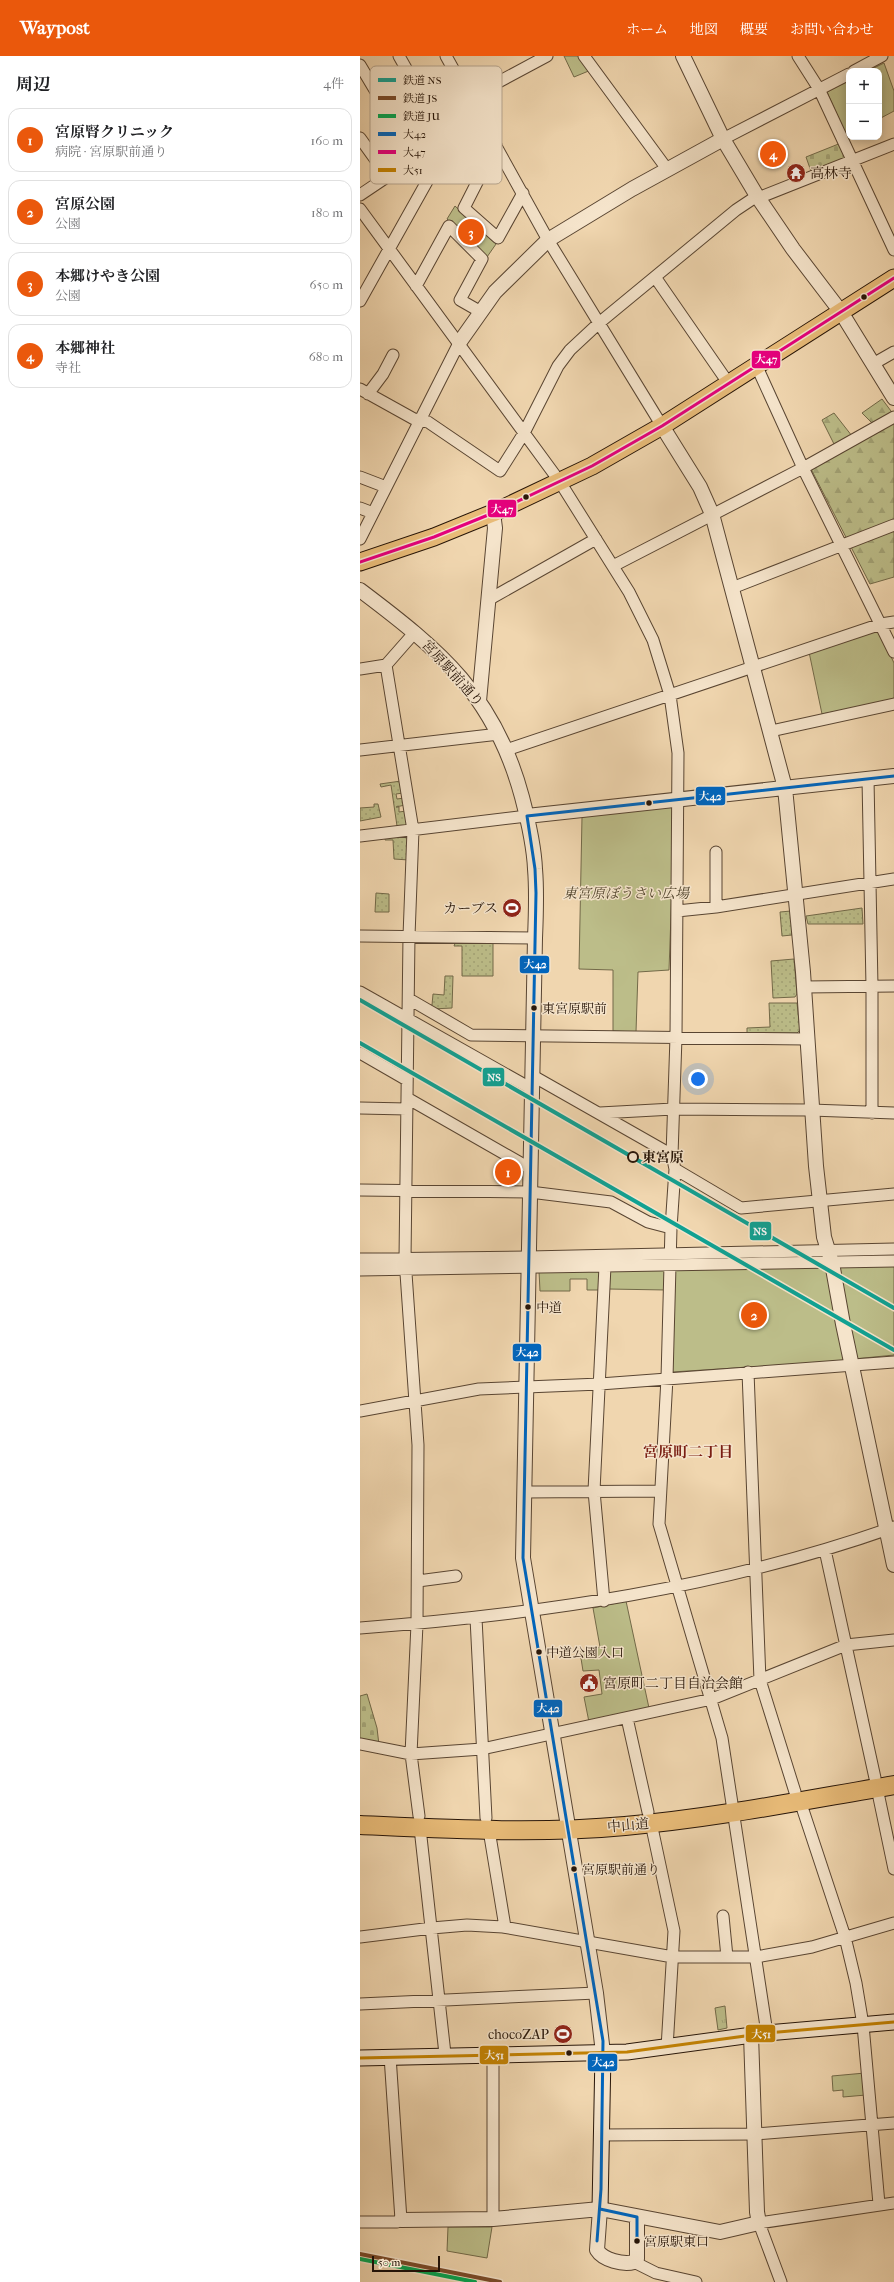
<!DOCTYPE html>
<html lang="ja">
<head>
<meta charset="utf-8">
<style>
	body { margin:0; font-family:"IM FELL French Canon","Noto Serif JP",serif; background:#f6f6f6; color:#202124 }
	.controls { position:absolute; right:12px; top:12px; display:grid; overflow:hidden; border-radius:8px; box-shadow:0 2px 10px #0003 }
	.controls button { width:36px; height:36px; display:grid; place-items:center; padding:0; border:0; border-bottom:1px solid #e0e0e0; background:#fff; color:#202124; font:20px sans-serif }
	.scale { position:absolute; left:12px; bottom:10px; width:68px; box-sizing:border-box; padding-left:4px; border:2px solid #271508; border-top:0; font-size:11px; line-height:14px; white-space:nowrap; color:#271508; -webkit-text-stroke:3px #f5e4cb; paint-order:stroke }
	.you { position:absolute; left:338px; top:1023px; width:14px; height:14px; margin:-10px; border:3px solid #fff; border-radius:50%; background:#1a73e8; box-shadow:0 0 0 6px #1a73e833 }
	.badge { display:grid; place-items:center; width:26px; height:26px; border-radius:50%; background:#ea580c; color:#fff; font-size:13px; font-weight:700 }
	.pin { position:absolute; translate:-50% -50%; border:2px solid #fff; box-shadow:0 1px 4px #0006 }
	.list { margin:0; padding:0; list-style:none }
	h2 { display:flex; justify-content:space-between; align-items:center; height:52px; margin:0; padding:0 16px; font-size:17px }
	h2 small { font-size:13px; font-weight:400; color:#757577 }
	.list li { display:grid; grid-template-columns:26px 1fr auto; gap:12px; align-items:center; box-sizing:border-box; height:64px; margin:0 8px 8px; padding:0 8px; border:1px solid #e0e0e0; border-radius:12px }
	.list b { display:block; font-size:15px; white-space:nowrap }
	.list p { margin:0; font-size:13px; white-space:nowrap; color:#757577 }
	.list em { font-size:13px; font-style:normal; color:#757577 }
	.map { position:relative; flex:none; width:534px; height:2226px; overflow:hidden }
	header { display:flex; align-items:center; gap:24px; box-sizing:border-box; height:56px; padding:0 20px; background:#ea580c; color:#fff }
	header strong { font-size:19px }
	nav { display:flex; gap:22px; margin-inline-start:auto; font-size:14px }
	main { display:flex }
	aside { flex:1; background:#fff }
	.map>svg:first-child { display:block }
	.grass { fill:url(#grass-tufts); stroke:#726948 }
	.forest { fill:url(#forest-firs); stroke:#726948 }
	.cemetery { fill:url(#cemetery-stones); stroke:#726948 }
	.park { fill:#bcbd89; stroke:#726948 }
	.garden { fill:url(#garden-dots); stroke:#726948 }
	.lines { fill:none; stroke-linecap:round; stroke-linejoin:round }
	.stream { stroke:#6d776d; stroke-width:2.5 }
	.minor-casing { stroke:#594532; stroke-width:13 }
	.tertiary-casing { stroke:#594532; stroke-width:16 }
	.secondary-casing { stroke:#271508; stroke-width:17 }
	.primary-casing { stroke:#271508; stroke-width:19 }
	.trunk-casing { stroke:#271508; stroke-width:20 }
	.minor { stroke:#f5e4cb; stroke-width:11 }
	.tertiary { stroke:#f5e4cb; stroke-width:14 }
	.secondary { stroke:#f5e4cb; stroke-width:15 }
	.primary { stroke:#e8bb78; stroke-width:17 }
	.trunk { stroke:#e8bb78; stroke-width:18 }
	.bus-1-casing { stroke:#f5e4cb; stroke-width:6 }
	.bus-2-casing { stroke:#f5e4cb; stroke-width:6 }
	.bus-3-casing { stroke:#f5e4cb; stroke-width:6 }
	.bus-1 { stroke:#0065bd; stroke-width:3 }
	.bus-2 { stroke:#e5007d; stroke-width:3 }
	.bus-3 { stroke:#c38202; stroke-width:3 }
	.rail-1-casing { stroke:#f5e4cb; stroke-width:7 }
	.rail-2-casing { stroke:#f5e4cb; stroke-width:7 }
	.rail-3-casing { stroke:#f5e4cb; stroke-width:7 }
	.rail-1 { stroke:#11a192; stroke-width:4 }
	.rail-2 { stroke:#7a4b2a; stroke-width:4 }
	.rail-3 { stroke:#00a651; stroke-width:4 }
	.bus-dot { fill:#271508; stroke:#f5e4cb; stroke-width:1.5 }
	.stop-dot { fill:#f5e4cb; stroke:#271508; stroke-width:2 }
	.labels { text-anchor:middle; stroke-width:3; stroke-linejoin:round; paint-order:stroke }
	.bus-label { font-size:13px; fill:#271508; stroke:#f5e4cb; text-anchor:start }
	.poi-label { font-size:14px; fill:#271508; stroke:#f5e4cb; text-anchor:start }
	.street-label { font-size:14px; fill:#271508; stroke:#f5e4cb }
	.park-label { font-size:14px; font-style:italic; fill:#54472f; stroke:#f5e4cb }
	.stop-label { font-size:14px; font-weight:bold; fill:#271508; stroke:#f5e4cb; text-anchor:start }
	.neighbourhood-label { font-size:15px; font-weight:bold; fill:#7a1f14; stroke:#f5e4cb }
	.key { fill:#f5e4cb; stroke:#b7a690; stroke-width:1 }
	.key-label { font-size:11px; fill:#271508 }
	.line-badge { stroke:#f5e4cb; stroke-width:1.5 }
	.badge-label { font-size:11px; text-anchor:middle; font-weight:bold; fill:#fff }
</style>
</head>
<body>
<header>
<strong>Waypost</strong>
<nav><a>ホーム</a><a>地図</a><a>概要</a><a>お問い合わせ</a></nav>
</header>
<main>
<aside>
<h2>周辺<small>4件</small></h2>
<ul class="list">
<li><span class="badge">1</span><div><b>宮原腎クリニック</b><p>病院 · 宮原駅前通り</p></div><em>160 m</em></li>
<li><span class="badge">2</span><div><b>宮原公園</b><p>公園</p></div><em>180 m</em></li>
<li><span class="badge">3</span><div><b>本郷けやき公園</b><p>公園</p></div><em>650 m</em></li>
<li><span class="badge">4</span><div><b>本郷神社</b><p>寺社</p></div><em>680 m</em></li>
</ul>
</aside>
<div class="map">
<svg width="534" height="2226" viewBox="0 0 534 2226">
	<defs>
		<pattern id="grass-tufts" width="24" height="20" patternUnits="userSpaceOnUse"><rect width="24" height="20" fill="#bcbd89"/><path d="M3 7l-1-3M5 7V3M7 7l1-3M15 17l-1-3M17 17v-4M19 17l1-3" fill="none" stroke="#a2a275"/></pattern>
		<pattern id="forest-firs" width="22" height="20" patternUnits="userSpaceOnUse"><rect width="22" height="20" fill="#bcbd89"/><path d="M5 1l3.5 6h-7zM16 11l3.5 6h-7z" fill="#a2a275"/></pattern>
		<pattern id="cemetery-stones" width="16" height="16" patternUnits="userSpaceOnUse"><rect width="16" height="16" fill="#bcbd89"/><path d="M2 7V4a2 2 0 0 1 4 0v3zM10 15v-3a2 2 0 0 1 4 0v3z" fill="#a2a275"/></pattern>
		<pattern id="garden-dots" width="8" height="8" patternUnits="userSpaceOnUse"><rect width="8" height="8" fill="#bcbd89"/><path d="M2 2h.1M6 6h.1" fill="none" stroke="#a2a275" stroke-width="1.8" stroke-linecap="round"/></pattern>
	</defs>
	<rect width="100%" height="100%" fill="#f0d6af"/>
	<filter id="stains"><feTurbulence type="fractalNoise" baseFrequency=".005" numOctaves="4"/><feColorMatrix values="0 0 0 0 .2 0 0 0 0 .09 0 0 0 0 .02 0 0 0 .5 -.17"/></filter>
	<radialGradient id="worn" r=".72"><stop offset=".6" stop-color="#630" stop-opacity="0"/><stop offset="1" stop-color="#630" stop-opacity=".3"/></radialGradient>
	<path class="grass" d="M 365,1950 L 367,1972 L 358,1974 L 355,1952 Z"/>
	<path class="forest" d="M 522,343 L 534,359 L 534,464 L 530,466 L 534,477 L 534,521 L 510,528 L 451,413 L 479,398 L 462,364 L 474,357 L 492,380 L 512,367 L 502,357 Z"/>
	<path class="cemetery" d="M 481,87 L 488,103 L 452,118 L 446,101 Z
		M 7,1638 L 17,1672 L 19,1689 L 0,1684 L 0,1640 Z"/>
	<path class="park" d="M 204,0 L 221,0 L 231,14 L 214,21 Z
		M 524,7 L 534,35 L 534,55 L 519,63 L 519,15 L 508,15 Z
		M 489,25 L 489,77 L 486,79 L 467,36 Z
		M 95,150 L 136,188 L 127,201 L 87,163 Z
		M 518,573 L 534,607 L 534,644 L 462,658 L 449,596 Z
		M 315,749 L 309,914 L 278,916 L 276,976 L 253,975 L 253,914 L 219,913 L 222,761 Z
		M 534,1209 L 534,1299 L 494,1303 L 477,1211 Z
		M 466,1211 L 484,1305 L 312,1316 L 315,1214 Z
		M 304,1212 L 306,1215 L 306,1234 L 248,1233 L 249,1217 L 252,1213 Z
		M 240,1214 L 244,1234 L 227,1234 L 227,1223 L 210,1223 L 210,1235 L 180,1235 L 179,1215 Z
		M 266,1545 L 289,1652 L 229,1666 L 224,1641 L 242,1638 L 239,1614 L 223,1615 L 220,1596 L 240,1591 L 233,1552 Z
		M 505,2017 L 506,2039 L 483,2041 L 483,2034 L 473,2035 L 472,2020 Z
		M 88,2171 L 132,2171 L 127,2202 L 87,2195 Z"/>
	<path class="garden" d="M 41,725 L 43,737 L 36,738 L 37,743 L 44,742 L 45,749 L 36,751 L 39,751 L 39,756 L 46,755 L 47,766 L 46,769 L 37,770 L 31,729 L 21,731 L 20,728 Z
		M 14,748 L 18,748 L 21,761 L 0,765 L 0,752 L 14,751 Z
		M 46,780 L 49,781 L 49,804 L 34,803 L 33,784 L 25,784 L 25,782 Z
		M 16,837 L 29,838 L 29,856 L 15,856 Z
		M 502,852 L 503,868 L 448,868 L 446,860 Z
		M 431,855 L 432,879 L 422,880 L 420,856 Z
		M 96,885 L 133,886 L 133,920 L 102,920 L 102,890 L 94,890 Z
		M 434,903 L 437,938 L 435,941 L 413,942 L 411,905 Z
		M 85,920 L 93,920 L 92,952 L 72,953 L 68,950 L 72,949 L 73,938 L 84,939 Z
		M 409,947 L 437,947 L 440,974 L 437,977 L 387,977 L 387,972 L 410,971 Z"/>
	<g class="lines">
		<path class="stream" d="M 343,1203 L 364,1202"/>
		<defs>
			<path id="minor" d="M 39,0 L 73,60 L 41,78
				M 86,0 L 188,184 L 302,370
				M 224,0 L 307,113
				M 438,0 L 459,33 L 534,194
				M 0,9 L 68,123
				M 494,15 L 522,0
				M 0,82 L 28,121
				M 363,83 L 489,18
				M 136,89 L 104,152 L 138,182 L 163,137
				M 0,139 L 55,102
				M 398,142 L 534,88
				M 0,153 L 200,426 L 269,536 L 293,584 L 310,639 L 318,697 L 316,981 L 312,1099 L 315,1113 L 311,1172 L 307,1322 L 299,1468 L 362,1682 L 407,1977
				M 295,221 L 369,328
				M 56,230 L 89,170 L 122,203 L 100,244 L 121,256
				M 0,245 L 116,38 L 187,0
				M 513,308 L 534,296
				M 397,311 L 443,412 L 534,596
				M 0,333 L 54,363 L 68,366 L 140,415 L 164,377 L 198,310 L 210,294 L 239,267 L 376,154 L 397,140
				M 8,338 L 23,318 L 33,299
				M 0,421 L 26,431
				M 0,452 L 13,457
				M 0,483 L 99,287
				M 253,510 L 443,412 L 534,361
				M 372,532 L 534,469
				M 128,544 L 236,483
				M 26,609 L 53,774 L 49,880 L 45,1203 L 58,1389 L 57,1568 L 51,1698 L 59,1760
				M 0,613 L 26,609 L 55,576
				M 411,675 L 534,648
				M 0,694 L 139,678
				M 146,694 L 521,568 L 534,566
				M 508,723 L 512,931 L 512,1057
				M 0,780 L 167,760
				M 356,851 L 356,796
				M 317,855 L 356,851 L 534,823
				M 0,880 L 175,882
				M 444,931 L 534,930
				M 0,936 L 172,1033
				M 49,943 L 111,979 L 446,983
				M 0,997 L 47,1024
				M 173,1020 L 312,1099
				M 47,1042 L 171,1113
				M 0,1052 L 47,1053
				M 240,1057 L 313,1053 L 451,1054 L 534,1057
				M 315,1113 L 381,1152 L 534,1138
				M 0,1134 L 170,1136 L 251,1146 L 288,1166 L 311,1172
				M 0,1203 L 169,1201 L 534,1193
				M 0,1214 L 245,1210
				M 388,1316 L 400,1624 L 435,1736
				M 0,1355 L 119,1333 L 240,1328 L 534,1306
				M 164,1436 L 300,1435
				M 465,1494 L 515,1722
				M 58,1525 L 96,1520
				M 244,1545 L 234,1435 L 245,1210 L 534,1205
				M 116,1562 L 126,1762
				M 0,1572 C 181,1558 362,1532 534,1471
				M 267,1662 L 288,1756
				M 0,1688 L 51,1698 L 122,1693 L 352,1643 L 486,1589 L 534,1584
				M 517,1732 L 534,1813
				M 440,1745 L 485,1881 L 496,1927 L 503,1969 L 519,2148
				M 291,1767 L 314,1875 L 307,1992
				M 60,1772 L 85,1998
				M 129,1774 L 145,1871
				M 363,1860 L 367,1901
				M 0,1881 L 72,1872 L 107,1869 L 143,1871 L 313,1901 L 396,1901 L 452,1891 L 534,1867
				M 0,1948 L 236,1937
				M 242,2079 L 395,2078 L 534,2067
				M 133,2163 L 133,1998
				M 0,2166 L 37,2166 L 41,2164 L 30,2000
				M 274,2206 L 296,2217 L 336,2226
				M 421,2226 L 399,2167 L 534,2147"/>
			<path id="tertiary" d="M 323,0 L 363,83 L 397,140 L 433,193 L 481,256 L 534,342
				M 99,287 L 135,236 L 188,184 L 272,133 L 363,83
				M 302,370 L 340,431 L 352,458 L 425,732 L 443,916 L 456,1110 L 464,1181 L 472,1207 L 483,1268 L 534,1509
				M 0,534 C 81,595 135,640 162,741 C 168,764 174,789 175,813 C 177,836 176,859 175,882 L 163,1502 L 236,1937 L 243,1997
				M 119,645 L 135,472 L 133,457
				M 167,760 L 534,720
				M 240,2153 L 237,2194 C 243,2204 263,2209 274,2206 L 277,2203 L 277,2161
				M 41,2164 L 133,2163 L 240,2153 L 360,2176 L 399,2167 L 397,2156 L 391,1979"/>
			<path id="secondary" d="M 0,2002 L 267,1996 L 407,1977 L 534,1966
				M 240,2153 L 243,1997"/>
			<path id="primary" d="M 0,506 L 74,481 L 133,457 L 232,410 L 302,370 L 534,222"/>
			<path id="trunk" d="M 0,1769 C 88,1773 177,1778 265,1770 C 356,1762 445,1744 534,1729"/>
		</defs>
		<use href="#minor" class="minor-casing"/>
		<use href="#tertiary" class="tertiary-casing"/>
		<use href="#secondary" class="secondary-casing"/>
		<use href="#primary" class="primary-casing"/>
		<use href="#trunk" class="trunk-casing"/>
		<use href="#minor" class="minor"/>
		<use href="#tertiary" class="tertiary"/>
		<use href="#secondary" class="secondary"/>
		<use href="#primary" class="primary"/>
		<use href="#trunk" class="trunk"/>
		<defs>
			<path id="bus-1" d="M 167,760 L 175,813 L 176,837 L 163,1502 L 243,1985 L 241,2133 L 237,2185
				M 167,760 L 534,720
				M 240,2153 L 277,2161 L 277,2185"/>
			<path id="bus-2" d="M 0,506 L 74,481 L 133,457 L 232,410 L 302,370 L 534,222"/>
			<path id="bus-3" d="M 0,2002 L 267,1996 L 407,1977 L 534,1966"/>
		</defs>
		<use href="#bus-1" class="bus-1-casing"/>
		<use href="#bus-2" class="bus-2-casing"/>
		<use href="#bus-3" class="bus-3-casing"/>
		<use href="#bus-1" class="bus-1"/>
		<use href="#bus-2" class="bus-2"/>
		<use href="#bus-3" class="bus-3"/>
		<defs>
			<path id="rail-1" d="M 0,944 L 534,1252
				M 0,987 L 534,1294"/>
			<path id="rail-2" d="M 0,2198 L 140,2226"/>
			<path id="rail-3" d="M 0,2203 L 115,2226"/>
		</defs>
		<use href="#rail-1" class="rail-1-casing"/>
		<use href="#rail-2" class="rail-2-casing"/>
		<use href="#rail-3" class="rail-3-casing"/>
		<use href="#rail-1" class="rail-1"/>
		<use href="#rail-2" class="rail-2"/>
		<use href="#rail-3" class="rail-3"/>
	</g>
	<defs>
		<symbol id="temple-disc" viewBox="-11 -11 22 22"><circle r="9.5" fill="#8f2418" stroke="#f5e4cb"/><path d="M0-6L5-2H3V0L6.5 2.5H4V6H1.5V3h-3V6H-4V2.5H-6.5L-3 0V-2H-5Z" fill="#fff"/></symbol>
		<symbol id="stadium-disc" viewBox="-11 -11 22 22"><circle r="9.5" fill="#8f2418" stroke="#f5e4cb"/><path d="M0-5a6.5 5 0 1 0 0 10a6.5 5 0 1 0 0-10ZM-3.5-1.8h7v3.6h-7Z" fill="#fff"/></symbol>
		<symbol id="civic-disc" viewBox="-11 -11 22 22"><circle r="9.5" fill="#8f2418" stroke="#f5e4cb"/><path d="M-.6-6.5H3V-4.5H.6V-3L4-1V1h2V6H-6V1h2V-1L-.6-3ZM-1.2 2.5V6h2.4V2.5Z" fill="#fff"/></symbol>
	</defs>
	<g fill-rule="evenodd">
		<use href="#temple-disc" x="425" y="106" width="22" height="22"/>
		<use href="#stadium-disc" x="141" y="841" width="22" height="22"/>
		<use href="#civic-disc" x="218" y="1616" width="22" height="22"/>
		<use href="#stadium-disc" x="192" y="1967" width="22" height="22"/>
	</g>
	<g class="bus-dot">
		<circle cx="504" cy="241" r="3.5"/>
		<circle cx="166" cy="441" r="3.5"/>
		<circle cx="289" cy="747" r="3.5"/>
		<circle cx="174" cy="952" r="3.5"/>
		<circle cx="168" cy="1251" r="3.5"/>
		<circle cx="179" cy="1596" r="3.5"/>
		<circle cx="214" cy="1813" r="3.5"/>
		<circle cx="209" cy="1997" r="3.5"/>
		<circle cx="277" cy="2185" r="3.5"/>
	</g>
	<circle class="stop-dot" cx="273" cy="1101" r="5"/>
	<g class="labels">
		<g class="bus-label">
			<text x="182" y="957">東宮原駅前</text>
			<text x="176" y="1256">中道</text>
			<text x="186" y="1601">中道公園入口</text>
			<text x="222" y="1818">宮原駅前通り</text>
			<text x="284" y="2190">宮原駅東口</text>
		</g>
		<g class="poi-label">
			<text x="450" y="122">高林寺</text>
			<text x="138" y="857" text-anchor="end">カーブス</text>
			<text x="243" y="1632">宮原町二丁目自治会館</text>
			<text x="189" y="1983" text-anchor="end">chocoZAP</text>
		</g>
		<g class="street-label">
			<text transform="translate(93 617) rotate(48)" y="5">宮原駅前通り</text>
			<text transform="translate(268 1769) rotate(-5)" y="5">中山道</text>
		</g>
		<g class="park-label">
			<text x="266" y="842">東宮原ぼうさい広場</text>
		</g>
		<g class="stop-label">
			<text x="282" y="1106">東宮原</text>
		</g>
		<g class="neighbourhood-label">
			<text x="328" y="1401">宮原町二丁目</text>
		</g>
	</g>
	<rect x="10" y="10" width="132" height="118" rx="6" class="key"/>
	<rect x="18" y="22" width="18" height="4" fill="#11a192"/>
	<rect x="18" y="40" width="18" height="4" fill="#7a4b2a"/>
	<rect x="18" y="58" width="18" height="4" fill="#00a651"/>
	<rect x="18" y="76" width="18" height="4" fill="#0065bd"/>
	<rect x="18" y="94" width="18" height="4" fill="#e5007d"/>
	<rect x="18" y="112" width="18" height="4" fill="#c38202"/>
	<g class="key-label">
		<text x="43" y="28">鉄道 NS</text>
		<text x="43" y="46">鉄道 JS</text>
		<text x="43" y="64">鉄道 JU</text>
		<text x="43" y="82">大42</text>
		<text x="43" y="100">大47</text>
		<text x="43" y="118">大51</text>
	</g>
	<g class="line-badge">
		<rect x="391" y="294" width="30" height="19" rx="4" fill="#e5007d"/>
		<rect x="127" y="443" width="30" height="19" rx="4" fill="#e5007d"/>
		<rect x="335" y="730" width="31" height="20" rx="4" fill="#0065bd"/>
		<rect x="159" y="899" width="31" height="19" rx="4" fill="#0065bd"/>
		<rect x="122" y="1011" width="23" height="20" rx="4" fill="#11a192"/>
		<rect x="389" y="1165" width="23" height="20" rx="4" fill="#11a192"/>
		<rect x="152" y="1287" width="30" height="19" rx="4" fill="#0065bd"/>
		<rect x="173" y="1643" width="30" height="19" rx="4" fill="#0065bd"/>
		<rect x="385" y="1968" width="31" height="19" rx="4" fill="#c38202"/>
		<rect x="119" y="1989" width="30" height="20" rx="4" fill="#c38202"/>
		<rect x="227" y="1997" width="31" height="19" rx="4" fill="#0065bd"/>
	</g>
	<g class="badge-label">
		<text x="406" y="307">大47</text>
		<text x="142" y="457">大47</text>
		<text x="350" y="744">大42</text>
		<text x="175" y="912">大42</text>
		<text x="134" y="1025">NS</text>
		<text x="400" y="1179">NS</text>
		<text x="167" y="1300">大42</text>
		<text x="188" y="1656">大42</text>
		<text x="401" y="1982">大51</text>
		<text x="134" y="2003">大51</text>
		<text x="243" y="2010">大42</text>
	</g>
	<rect width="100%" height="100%" filter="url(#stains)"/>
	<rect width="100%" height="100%" fill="url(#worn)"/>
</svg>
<div class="controls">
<button>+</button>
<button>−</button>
</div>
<div class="scale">50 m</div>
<div class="you"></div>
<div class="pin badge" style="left:148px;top:1116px">1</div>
<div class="pin badge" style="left:394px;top:1259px">2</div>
<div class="pin badge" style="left:111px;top:176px">3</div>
<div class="pin badge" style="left:413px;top:98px">4</div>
</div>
</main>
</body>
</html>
